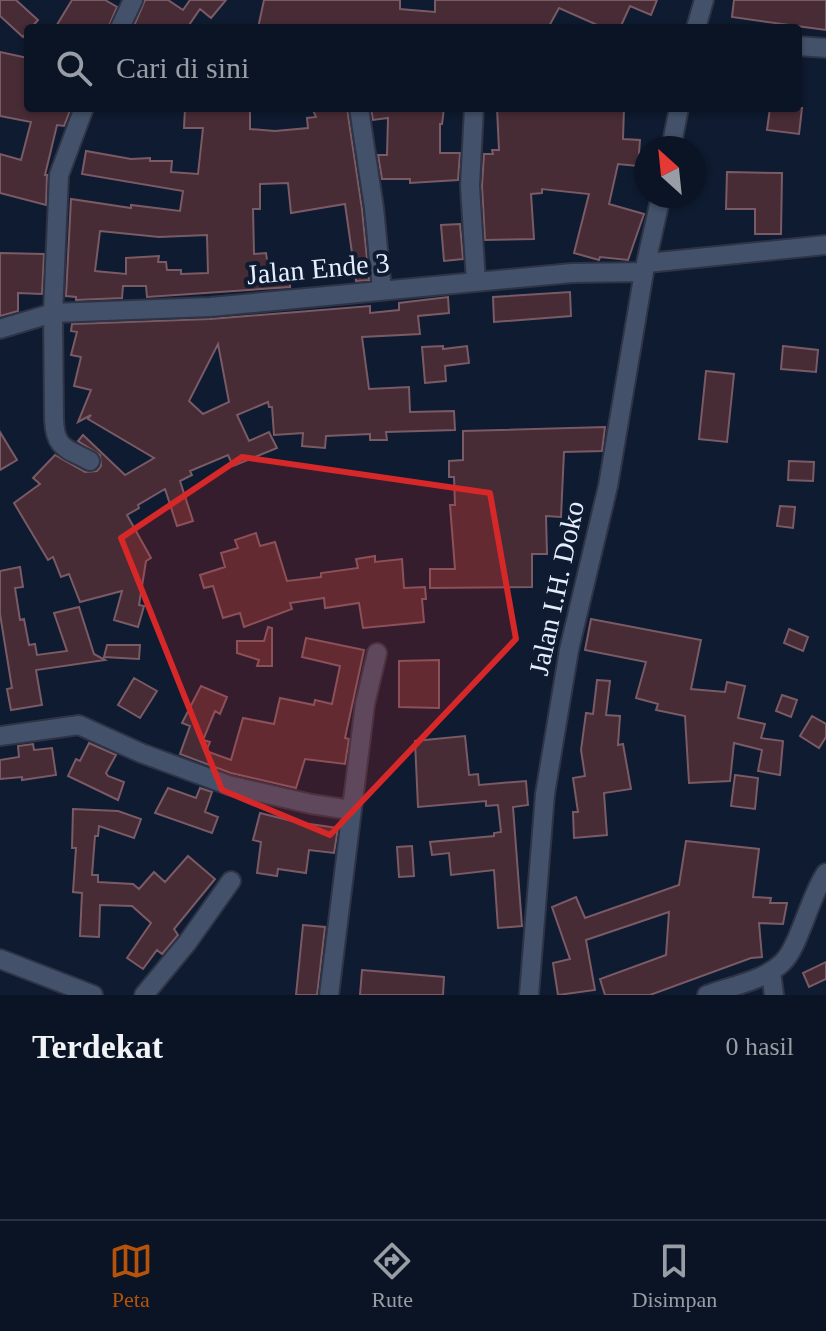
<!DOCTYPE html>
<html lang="id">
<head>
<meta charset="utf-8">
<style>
	body { margin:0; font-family:Georgia,serif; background:#182131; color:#f1f3f6 }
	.compass { position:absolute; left:634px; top:136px; width:72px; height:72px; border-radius:50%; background:#0a1424; box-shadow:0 2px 6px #0004; rotate:333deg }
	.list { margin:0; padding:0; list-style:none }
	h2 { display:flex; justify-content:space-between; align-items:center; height:104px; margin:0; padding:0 32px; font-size:34px }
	h2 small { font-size:26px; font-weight:400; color:#999ea6 }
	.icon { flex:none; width:44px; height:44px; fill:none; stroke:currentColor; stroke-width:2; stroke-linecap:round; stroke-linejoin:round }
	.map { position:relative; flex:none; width:826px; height:995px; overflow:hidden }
	.search { position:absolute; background:#0a1424; box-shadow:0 2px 6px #0004; left:24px; right:24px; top:24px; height:88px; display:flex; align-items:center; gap:20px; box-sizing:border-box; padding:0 28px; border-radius:8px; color:#999ea6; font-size:30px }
	.sheet { height:224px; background:#0a1424 }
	nav { display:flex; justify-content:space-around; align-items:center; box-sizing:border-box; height:112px; border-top:2px solid #2a3341; background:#0a1424; font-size:22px; color:#999ea6 }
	nav a { display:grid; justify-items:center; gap:4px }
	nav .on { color:#b45309 }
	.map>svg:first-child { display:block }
	.building { fill:#472b35; stroke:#7a5a65; stroke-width:2; fill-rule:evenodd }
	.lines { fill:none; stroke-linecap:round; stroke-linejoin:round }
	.minor-casing { stroke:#2e3445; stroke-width:22 }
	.minor { stroke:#43516a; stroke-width:18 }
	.marked { fill:#d62828; fill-opacity:0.2; stroke:#d62828; stroke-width:6; stroke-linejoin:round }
	.labels { text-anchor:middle; stroke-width:8; stroke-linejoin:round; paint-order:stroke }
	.street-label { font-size:28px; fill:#e5eefd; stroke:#0e1b30 }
</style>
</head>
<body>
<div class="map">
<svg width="826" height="995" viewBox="0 0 826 995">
	<rect width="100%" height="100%" fill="#0e1b30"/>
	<path class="building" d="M 0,0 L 16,0 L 38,20 L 23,37 L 0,16 Z
		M 72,0 L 105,0 L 117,7 L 108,28 L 55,28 Z
		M 145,0 L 168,0 L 183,10 L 190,0 L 226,0 L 211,18 L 200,9 L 187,28 L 133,28 Z
		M 264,0 L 400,0 L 400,9 L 435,12 L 435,0 L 657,0 L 651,15 L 630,6 L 620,28 L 604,28 L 559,8 L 548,28 L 258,28 Z
		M 734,0 L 826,0 L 826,30 L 732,17 Z
		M 0,52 L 28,58 L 28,108 L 71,108 L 64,126 L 57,125 L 45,175 L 47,175 L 46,205 L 0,193 L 0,154 L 21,160 L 31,122 L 0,116 Z
		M 185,108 L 231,110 L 231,108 L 250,108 L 250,129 L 275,131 L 308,128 L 307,118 L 316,117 L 312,108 L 347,108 L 362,209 L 369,280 L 356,281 L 345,204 L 291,213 L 288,183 L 260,184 L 260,209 L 253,209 L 254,254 L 266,253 L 269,273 L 290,273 L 290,287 L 147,297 L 146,286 L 123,286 L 122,298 L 76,300 L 76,297 L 66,296 L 71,199 L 131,208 L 131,205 L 180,211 L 183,191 L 82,174 L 86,151 L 131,159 L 150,158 L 150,161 L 172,161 L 171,172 L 198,174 L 203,128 L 184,128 ZM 100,231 L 159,237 L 207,235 L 208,273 L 181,274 L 181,270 L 167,270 L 166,262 L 158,262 L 159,256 L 126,258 L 126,274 L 95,271 Z
		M 371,108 L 444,108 L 442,124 L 440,124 L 440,153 L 460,153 L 458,180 L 410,183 L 410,179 L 382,179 L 378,155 L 387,155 L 388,118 L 373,120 Z
		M 497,108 L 624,108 L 623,139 L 640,140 L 638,166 L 618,164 L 609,204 L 644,214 L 628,260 L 600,257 L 599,260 L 574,253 L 589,194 L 542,189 L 542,193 L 531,194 L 534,239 L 485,240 L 482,186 L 484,154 L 493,154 L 492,150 L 499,150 Z
		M 770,108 L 802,108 L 799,134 L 767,130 Z
		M 727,172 L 782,173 L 781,234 L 755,234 L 755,209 L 726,209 Z
		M 460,224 L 463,259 L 444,261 L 441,225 Z
		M 0,253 L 44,254 L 42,294 L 18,293 L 18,311 L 0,316 Z
		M 570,292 L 571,316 L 494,322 L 493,297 Z
		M 448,297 L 449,313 L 418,316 L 420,334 L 362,337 L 369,389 L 409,387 L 410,412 L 454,411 L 455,430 L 386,432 L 387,440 L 370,440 L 370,434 L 326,436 L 325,448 L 302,446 L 303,433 L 274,435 L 272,407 L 269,407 L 268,402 L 237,415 L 249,441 L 269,432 L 277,448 L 233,466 L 228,455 L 190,471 L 192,475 L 180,481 L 193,521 L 177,526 L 165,489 L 138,505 L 139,508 L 127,515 L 151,558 L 146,561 L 139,605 L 144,606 L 138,627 L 114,620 L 122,591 L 80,602 L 69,574 L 61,577 L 53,557 L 48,560 L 14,503 L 40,484 L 33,478 L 55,455 L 85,472 L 97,471 L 101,466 L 100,455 L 78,441 L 83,435 L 125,475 L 154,458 L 88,419 L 91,415 L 78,422 L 91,390 L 74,386 L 81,357 L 71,355 L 77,332 L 71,331 L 72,324 L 210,319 L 370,306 L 370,313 L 399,310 L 399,303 ZM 218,344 L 229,402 L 203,414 L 189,401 Z
		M 443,346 L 443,349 L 467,346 L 469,363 L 445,366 L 446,381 L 425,383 L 422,347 Z
		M 783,346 L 818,350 L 816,372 L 781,369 Z
		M 706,371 L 734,374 L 727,442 L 699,439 Z
		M 605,427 L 602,451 L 564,452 L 561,517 L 546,516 L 547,554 L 532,554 L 532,587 L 430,588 L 430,569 L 455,569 L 450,505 L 455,505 L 454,477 L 449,477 L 449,461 L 463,460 L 463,431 Z
		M 0,432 L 17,460 L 0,470 Z
		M 789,461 L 814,462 L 813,481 L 788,480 Z
		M 780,506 L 795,507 L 793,528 L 777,526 Z
		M 256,533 L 260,546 L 275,542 L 287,581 L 321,577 L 321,573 L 358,568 L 356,559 L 375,556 L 375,562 L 402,559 L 404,588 L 425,587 L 426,599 L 422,599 L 424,622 L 363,628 L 359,603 L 325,608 L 324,598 L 290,603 L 292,609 L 244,627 L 240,613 L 223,618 L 213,586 L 204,588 L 200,575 L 225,567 L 221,553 L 238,548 L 235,540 Z
		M 20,567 L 23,587 L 15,588 L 20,620 L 24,619 L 29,645 L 35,644 L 37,655 L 67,651 L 54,613 L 79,607 L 94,654 L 105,660 L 36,670 L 42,705 L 11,710 L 7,689 L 12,688 L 0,614 L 0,571 Z
		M 591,619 L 701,640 L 691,689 L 725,692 L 727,682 L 745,686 L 738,718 L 765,724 L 761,738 L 783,741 L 780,775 L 758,771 L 762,750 L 734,743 L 730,781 L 689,783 L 685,716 L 656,710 L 658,704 L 636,698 L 646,662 L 585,650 Z
		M 268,627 L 272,628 L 272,666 L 257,666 L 259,660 L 237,653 L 237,641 L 264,641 Z
		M 789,629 L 808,637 L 803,651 L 784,643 Z
		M 306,638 L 364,650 L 345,738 L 349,739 L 345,764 L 305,759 L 296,788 L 231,773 L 180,754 L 190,726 L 182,723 L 201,686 L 227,697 L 220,714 L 215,711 L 203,740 L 210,742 L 206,751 L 231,760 L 243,718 L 274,724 L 280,698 L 314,705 L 315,700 L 332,704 L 340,666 L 302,657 Z
		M 107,645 L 140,645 L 139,659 L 104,657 Z
		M 439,660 L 439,708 L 399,707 L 399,661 Z
		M 134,678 L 157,691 L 140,718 L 118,705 Z
		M 597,680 L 610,681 L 606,715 L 620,716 L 618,745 L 623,744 L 631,789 L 604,793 L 607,835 L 574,838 L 573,812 L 578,812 L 573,778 L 585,776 L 581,750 L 586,713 L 593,714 Z
		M 782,695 L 797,700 L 791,717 L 776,711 Z
		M 812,716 L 826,724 L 826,737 L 819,748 L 800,736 Z
		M 465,736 L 469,775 L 478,774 L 479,785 L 526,781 L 528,805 L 513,807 L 522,926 L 498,928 L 494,870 L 451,875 L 449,853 L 432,855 L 430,842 L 494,836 L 494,833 L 501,832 L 498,805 L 486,806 L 486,801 L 418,807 L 415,741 Z
		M 89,743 L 116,755 L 106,773 L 108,776 L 124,782 L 118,800 L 68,776 L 76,759 L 80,761 Z
		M 33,744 L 34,750 L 52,748 L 56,775 L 22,780 L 22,777 L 0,779 L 0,760 L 19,757 L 18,746 Z
		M 735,775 L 758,778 L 755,809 L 731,806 Z
		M 168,788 L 196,798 L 200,788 L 212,792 L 205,812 L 218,817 L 212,833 L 155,813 Z
		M 73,809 L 118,811 L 141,819 L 134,838 L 99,826 L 98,836 L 95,836 L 92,875 L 98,875 L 98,882 L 133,884 L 139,889 L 154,872 L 165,882 L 188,856 L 215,879 L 174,929 L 178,935 L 162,954 L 157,950 L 143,969 L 127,958 L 151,923 L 132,906 L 100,905 L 99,937 L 80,936 L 82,893 L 73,892 L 76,848 L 72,848 Z
		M 260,813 L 296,822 L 338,828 L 334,853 L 309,850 L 306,873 L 278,869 L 277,876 L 257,873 L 261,842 L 253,840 Z
		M 686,841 L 759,849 L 753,897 L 771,898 L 770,903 L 787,903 L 783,924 L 759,923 L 762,957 L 751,958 L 650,995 L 605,995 L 600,979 L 666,955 L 669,912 L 586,940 L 595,990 L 558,995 L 553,963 L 570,959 L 552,907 L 576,897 L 585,918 L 679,885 Z
		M 412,846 L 414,876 L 399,877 L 397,847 Z
		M 303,925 L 325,927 L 317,995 L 296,995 Z
		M 826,962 L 826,979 L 809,987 L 803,973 Z
		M 362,970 L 444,977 L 443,995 L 360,995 Z"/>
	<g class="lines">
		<defs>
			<path id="minor" d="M 120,28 L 133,0
				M 696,28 L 704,0
				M 798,46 L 826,48
				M 84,108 L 59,175 L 53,313 L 54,419 C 55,449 66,448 90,461
				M 359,108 L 374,208 L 382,290
				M 474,108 L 470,186 L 476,282
				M 671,148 L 679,108
				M 647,263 L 826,245
				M 0,329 L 53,313 L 210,307 L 572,273 L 644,272
				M 0,736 L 79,725 L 141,753 L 228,785 L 311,804 L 351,810
				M 0,959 L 93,995
				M 771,972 L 774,995
				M 144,995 L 187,943 L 231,881
				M 329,995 L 365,704 L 377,653
				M 529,995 L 545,794 L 569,650 L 608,486 L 644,272 L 661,196
				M 707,995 C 731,986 763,981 782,963 C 799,948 810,895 826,873"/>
		</defs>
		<use href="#minor" class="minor-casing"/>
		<use href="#minor" class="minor"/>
	</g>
	<path class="marked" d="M 242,457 L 490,493 L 516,639 L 330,835 L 222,790 L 121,538 Z"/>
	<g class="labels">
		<g class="street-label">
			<text transform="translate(318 268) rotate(-5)" y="10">Jalan Ende 3</text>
			<text transform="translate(556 588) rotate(-78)" y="10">Jalan I.H. Doko</text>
		</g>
	</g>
</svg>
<svg class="compass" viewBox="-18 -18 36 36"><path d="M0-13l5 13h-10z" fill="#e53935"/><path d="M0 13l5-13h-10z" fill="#999ea6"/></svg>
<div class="search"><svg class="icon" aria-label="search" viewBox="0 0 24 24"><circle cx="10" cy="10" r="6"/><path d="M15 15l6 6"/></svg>Cari di sini</div>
</div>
<section class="sheet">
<h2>Terdekat<small>0 hasil</small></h2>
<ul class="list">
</ul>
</section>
<nav>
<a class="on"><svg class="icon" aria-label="map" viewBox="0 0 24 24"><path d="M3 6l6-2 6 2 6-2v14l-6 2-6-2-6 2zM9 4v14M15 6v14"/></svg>Peta</a>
<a><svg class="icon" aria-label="directions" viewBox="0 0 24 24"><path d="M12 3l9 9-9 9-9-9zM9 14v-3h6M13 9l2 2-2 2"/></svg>Rute</a>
<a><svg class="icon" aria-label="saved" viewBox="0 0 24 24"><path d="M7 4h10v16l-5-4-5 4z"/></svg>Disimpan</a>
</nav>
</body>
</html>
